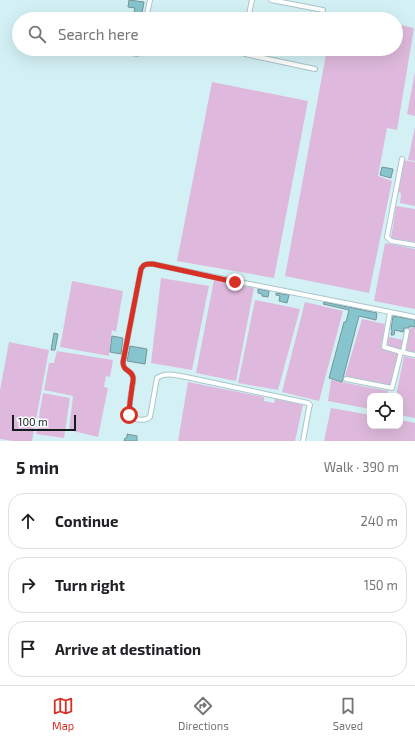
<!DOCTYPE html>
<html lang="en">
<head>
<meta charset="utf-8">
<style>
	body { margin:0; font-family:"Exo 2",sans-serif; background:#f6f6f6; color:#202124 }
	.controls { position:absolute; right:12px; bottom:12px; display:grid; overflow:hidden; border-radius:8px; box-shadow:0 4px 16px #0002 }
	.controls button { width:36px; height:36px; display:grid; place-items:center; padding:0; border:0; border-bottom:1px solid #e0e0e0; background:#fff; color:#202124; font:20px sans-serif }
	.scale { position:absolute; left:12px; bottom:10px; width:64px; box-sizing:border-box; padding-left:4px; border:2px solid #121d1e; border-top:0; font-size:11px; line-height:14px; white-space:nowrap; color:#121d1e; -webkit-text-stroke:3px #fff; paint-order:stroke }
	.stop { position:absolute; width:12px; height:12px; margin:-9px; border:3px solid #d93025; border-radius:50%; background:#fff }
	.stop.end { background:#d93025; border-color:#fff; box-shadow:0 1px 4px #0008 }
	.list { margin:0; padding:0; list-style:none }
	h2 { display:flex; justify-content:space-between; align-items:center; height:52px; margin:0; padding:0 16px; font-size:17px }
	h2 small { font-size:13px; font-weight:400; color:#757577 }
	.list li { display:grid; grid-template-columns:26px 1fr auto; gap:12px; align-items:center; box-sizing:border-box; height:56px; margin:0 8px 8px; padding:0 8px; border:1px solid #e0e0e0; border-radius:16px }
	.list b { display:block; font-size:15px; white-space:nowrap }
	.list em { font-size:13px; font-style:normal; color:#757577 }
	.icon { flex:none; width:22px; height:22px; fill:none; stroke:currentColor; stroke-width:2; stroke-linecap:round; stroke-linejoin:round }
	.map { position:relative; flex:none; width:415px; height:441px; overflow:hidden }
	.search { position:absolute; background:#fff; box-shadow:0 4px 16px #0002; left:12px; right:12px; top:12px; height:44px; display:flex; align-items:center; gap:10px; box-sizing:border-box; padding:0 14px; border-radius:22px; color:#757577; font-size:15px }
	.sheet { height:244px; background:#fff }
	nav { display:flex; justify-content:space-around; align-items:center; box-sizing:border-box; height:56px; border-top:1px solid #e0e0e0; background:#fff; font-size:11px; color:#757577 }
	nav a { display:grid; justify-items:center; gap:2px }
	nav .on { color:#d93025 }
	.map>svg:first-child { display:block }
	.green { fill:#deb9dd }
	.building { fill:#86c5ce; stroke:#789498 }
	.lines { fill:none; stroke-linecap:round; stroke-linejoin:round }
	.minor-casing { stroke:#a9c6ca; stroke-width:6 }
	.minor { stroke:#fff; stroke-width:4 }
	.route { stroke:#d93025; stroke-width:5 }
</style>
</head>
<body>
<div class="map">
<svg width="415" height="441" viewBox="0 0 415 441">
	<rect width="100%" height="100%" fill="#d3f1f5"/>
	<path class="green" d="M 334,12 L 371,19 L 333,19 Z
		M 396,24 L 414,28 L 397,130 L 387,128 L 378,176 L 392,181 L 369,293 L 285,276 L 327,49 L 396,49 Z
		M 415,72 L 415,116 L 407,114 Z
		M 212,82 L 308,101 L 274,278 L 177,261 Z
		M 415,127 L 415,161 L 408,160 Z
		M 403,160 L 415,162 L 415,206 L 400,203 L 401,193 L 397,192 Z
		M 396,206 L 415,209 L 415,242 L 391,238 Z
		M 385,243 L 415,249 L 415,309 L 374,301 Z
		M 161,278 L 209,286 L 192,370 L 151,363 Z
		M 214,280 L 254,288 L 236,381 L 196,373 Z
		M 72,281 L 123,291 L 116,332 L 112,330 L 109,356 L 60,347 Z
		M 255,300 L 300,309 L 278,390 L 238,383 Z
		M 305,302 L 343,311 L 319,401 L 282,392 Z
		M 362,319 L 385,324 L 381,347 L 398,354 L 390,386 L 345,376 Z
		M 410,327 L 415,328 L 415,353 L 406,350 Z
		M 389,337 L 403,340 L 402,350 L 387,346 Z
		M 9,342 L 49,350 L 32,441 L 13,441 L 0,439 L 0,390 Z
		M 57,351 L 113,360 L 110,377 L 106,376 L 104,387 L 108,388 L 98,437 L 69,430 L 73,396 L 44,390 L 49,363 L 54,363 Z
		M 404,356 L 415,359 L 415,418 L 400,415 L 400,396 L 396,396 Z
		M 331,380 L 388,391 L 388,396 L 370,396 L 370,409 L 328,401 Z
		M 188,382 L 264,397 L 264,401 L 274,403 L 275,399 L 303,405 L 295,441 L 178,441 Z
		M 43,393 L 70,398 L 64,438 L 36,434 Z
		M 331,408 L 370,415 L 370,426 L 400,426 L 400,420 L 415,423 L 415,441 L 324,441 Z"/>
	<path class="building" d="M 129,0 L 144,2 L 141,19 L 133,19 L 135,8 L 128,7 Z
		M 382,167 L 393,169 L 391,178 L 380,175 Z
		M 258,289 L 269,291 L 268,297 L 262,296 L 262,294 L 258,293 Z
		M 276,293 L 289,295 L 287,303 L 279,301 L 280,296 L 276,295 Z
		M 324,302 L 377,313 L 376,320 L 359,316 L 342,382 L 329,378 L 344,322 L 346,322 L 349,310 L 323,304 Z
		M 393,316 L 415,320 L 415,327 L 409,326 L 409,328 L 404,328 L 403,332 L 395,330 L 394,335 L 391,335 L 392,330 L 391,329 Z
		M 54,333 L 58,334 L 55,350 L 51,350 Z
		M 112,336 L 123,338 L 121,354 L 110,352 Z
		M 130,346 L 147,349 L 145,364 L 127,361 Z
		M 127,434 L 137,436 L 137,441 L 124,441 L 125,438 L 127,438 Z"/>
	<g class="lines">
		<defs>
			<path id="minor" d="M 271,0 L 323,10
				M 146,19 L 150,0
				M 248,19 L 252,0
				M 111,49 L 137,54 L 140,53 L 141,49
				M 226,49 L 243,52
				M 242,49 L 243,52 L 245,54 L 315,69
				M 402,159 L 387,237 L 391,241 L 415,245
				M 390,312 L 384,347 L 401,352
				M 403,352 L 407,331
				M 346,379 L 392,388 L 401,352 L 415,355
				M 303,441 L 309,408 L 310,405 L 308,403 L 186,377 C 176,375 165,372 157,378 L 150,417 C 144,422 136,419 129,418 C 129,409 130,401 131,393 C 132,388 134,382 133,377 C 131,369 123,372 123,362 L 141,269 C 144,263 148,264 153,264 C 240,283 328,299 415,317"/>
		</defs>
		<use href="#minor" class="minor-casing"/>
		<use href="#minor" class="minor"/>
	</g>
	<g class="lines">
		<path class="route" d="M 129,415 C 129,406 131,396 132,387 C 132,384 134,380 133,377 C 131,369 123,372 123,362 L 141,269 C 144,263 148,264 153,264 L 235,282"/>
	</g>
</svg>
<div class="controls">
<button><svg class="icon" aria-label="locate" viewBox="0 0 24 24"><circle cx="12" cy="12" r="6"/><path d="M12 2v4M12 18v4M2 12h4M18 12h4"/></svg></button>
</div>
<div class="scale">100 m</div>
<div class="stop" style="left:129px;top:415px"></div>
<div class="stop end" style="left:235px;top:282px"></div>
<div class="search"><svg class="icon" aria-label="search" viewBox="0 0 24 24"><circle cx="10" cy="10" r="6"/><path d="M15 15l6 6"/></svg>Search here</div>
</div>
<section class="sheet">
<h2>5 min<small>Walk · 390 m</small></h2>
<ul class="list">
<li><svg class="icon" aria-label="ahead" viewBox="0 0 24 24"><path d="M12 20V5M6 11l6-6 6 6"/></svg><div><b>Continue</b></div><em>240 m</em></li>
<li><svg class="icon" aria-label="right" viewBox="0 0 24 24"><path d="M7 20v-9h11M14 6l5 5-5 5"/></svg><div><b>Turn right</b></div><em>150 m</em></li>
<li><svg class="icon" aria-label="arrive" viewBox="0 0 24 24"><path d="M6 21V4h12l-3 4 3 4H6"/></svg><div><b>Arrive at destination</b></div></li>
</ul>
</section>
<nav>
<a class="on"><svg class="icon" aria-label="map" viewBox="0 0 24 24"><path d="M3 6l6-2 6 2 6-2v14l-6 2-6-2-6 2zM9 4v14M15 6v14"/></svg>Map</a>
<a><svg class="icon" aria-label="directions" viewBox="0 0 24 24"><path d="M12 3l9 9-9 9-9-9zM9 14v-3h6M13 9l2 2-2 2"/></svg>Directions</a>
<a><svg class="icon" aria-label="saved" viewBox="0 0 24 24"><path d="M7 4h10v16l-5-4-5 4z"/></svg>Saved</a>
</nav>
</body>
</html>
